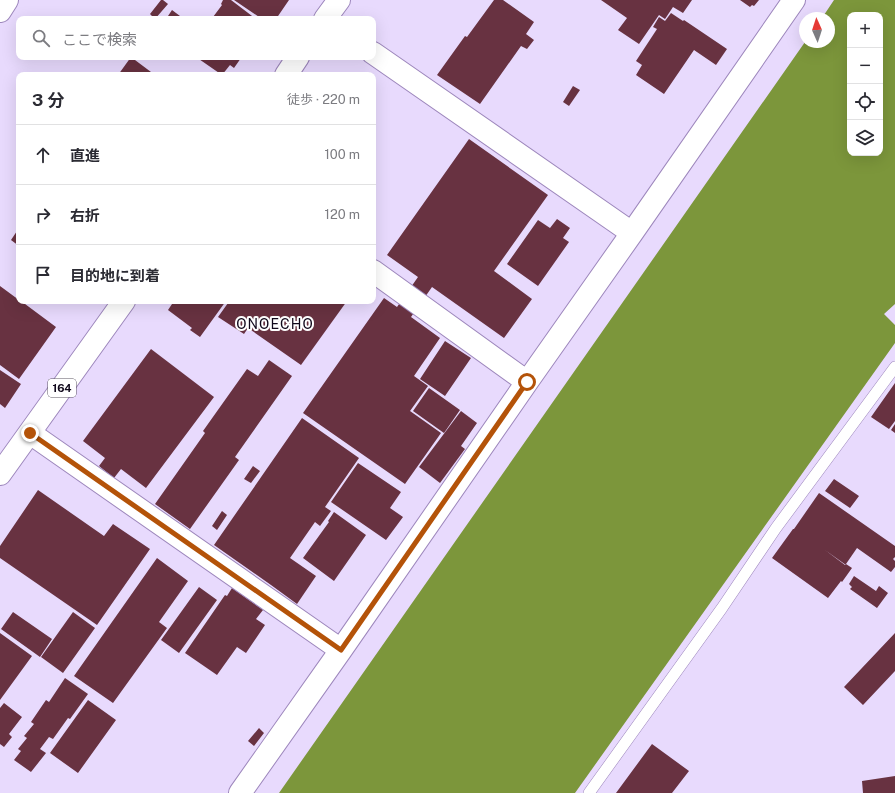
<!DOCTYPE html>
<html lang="ja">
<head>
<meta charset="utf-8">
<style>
	body { margin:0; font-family:"Public Sans","Noto Sans JP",sans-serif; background:#f2f2f3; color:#2b2b33 }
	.controls { position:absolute; right:12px; top:12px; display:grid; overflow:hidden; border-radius:8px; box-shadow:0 4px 16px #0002 }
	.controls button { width:36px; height:36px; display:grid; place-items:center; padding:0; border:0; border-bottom:1px solid #e1e1e2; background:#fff; color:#2b2b33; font:20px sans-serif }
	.compass { position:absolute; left:799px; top:12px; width:36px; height:36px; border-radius:50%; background:#fff; box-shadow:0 4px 16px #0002; rotate:357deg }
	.stop { position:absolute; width:12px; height:12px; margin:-9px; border:3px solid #b45309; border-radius:50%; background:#fff }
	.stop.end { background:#b45309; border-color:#fff; box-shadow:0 1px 4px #0008 }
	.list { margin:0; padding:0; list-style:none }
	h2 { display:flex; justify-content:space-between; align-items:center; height:52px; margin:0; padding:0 16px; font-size:17px }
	h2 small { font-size:13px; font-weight:400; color:#7c7c81 }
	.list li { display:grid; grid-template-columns:26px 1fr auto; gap:12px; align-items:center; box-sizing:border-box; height:60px; padding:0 16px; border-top:1px solid #e1e1e2 }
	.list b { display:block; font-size:15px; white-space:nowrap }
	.list em { font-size:13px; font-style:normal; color:#7c7c81 }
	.icon { flex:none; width:22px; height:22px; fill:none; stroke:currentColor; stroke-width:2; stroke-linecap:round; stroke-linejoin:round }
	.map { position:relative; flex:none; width:895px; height:793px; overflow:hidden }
	.search { position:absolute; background:#fff; box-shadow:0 4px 16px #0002; left:16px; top:16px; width:360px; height:44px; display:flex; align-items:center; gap:10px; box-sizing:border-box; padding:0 14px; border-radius:8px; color:#7c7c81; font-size:15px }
	.panel { position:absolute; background:#fff; box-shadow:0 4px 16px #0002; left:16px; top:72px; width:360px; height:232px; border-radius:8px }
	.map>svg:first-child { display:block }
	.water { fill:#7c963b; fill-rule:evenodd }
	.building { fill:#683241; fill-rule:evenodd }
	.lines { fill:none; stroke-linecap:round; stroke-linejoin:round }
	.service-casing { stroke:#9d87bc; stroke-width:12 }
	.minor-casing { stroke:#9d87bc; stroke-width:24 }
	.trunk-casing { stroke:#9d87bc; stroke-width:24 }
	.service { stroke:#fff; stroke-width:11 }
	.minor { stroke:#fff; stroke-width:22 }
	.trunk { stroke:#fff; stroke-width:22 }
	.route { stroke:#b45309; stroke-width:5 }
	.labels { text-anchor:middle; stroke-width:4; stroke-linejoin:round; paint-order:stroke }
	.shield { fill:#fff; stroke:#58525f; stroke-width:1 }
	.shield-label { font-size:11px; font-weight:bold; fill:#10081b }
	.quarter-label { font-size:14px; letter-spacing:1px; fill:#10081b; stroke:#fff }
</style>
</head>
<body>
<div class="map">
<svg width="895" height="793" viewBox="0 0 895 793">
	<rect width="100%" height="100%" fill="#e8dafd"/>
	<path class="water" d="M 834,0 L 895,0 L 895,304 L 884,314 L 895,325 L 895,343 L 575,793 L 279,793 L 805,42 L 829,42 L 829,18 L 822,18 ZM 850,15 L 880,15 L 880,153 L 850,153 Z"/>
	<path class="building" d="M 161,0 L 163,0 L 168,4 L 155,19 L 150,14 Z
		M 223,0 L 231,0 L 256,19 L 216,19 L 213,17 L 222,5 L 221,4 Z
		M 234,0 L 289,0 L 276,19 L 262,19 Z
		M 494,0 L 503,0 L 534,22 L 526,34 L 534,40 L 527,49 L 521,46 L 480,104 L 437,75 L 465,36 L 467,37 Z
		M 601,0 L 692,0 L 683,13 L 673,7 L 665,19 L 659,15 L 639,44 L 618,30 L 627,18 Z
		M 740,0 L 759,0 L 754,6 L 752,5 L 750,7 Z
		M 172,10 L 184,19 L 166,19 Z
		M 671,13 L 683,21 L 684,20 L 727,49 L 716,65 L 694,50 L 664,94 L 636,75 L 642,65 L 636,61 L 657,29 L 653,27 L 659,17 L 665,21 Z
		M 131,57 L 155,75 L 118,75 Z
		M 196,57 L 240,57 L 241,58 L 234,68 L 230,65 L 222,75 Z
		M 573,86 L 580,90 L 569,106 L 563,102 Z
		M 469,139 L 548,195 L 494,271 L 532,299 L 504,338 L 432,287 L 411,317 L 440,338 L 414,376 L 428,386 L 410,411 L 441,433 L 405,484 L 303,413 L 384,298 L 397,307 L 418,277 L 387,255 Z
		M 557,219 L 570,228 L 563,238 L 569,242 L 538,286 L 507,264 L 538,220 L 550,228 Z
		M 19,228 L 19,246 L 11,240 Z
		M 0,286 L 19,300 L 19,301 L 21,301 L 56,327 L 19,379 L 0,365 Z
		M 174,301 L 347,301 L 301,365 L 248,328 L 244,334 L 218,317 L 228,303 L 226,301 L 200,337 L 190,330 L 192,328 L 168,310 Z
		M 445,341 L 471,358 L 445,396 L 420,379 Z
		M 151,349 L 214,397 L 146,488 L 121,469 L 114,478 L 99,466 L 105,458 L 83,441 Z
		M 269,360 L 292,376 L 235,457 L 239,460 L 190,529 L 155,504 L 205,433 L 203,431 L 247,369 L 258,376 Z
		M 0,370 L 21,384 L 5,408 L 0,404 Z
		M 895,383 L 895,421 L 889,429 L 871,417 Z
		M 429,388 L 460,410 L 444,433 L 413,411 Z
		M 461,411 L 477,423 L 461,446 L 465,449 L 440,483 L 419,467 Z
		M 302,418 L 359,458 L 325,507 L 331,511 L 320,526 L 315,522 L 290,558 L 316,576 L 297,604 L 271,585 L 214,545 Z
		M 895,424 L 895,433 L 891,430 Z
		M 358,463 L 401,492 L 390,508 L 403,517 L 386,540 L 331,502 Z
		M 253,466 L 260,471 L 251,483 L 244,479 Z
		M 834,479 L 859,496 L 850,508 L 825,491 Z
		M 38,490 L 104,536 L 113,524 L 150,549 L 97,625 L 0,558 L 0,546 Z
		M 819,493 L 895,546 L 895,557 L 893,559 L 895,561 L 895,567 L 891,572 L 857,548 L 846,564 L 852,568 L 842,582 L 841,581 L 828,598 L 772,558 L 793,529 L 794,529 ZM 825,550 L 846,565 L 845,565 Z
		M 222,511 L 227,515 L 217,530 L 212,526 Z
		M 334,512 L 366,535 L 334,581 L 303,558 L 329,522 L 328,521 Z
		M 157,558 L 188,581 L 159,622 L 167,628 L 113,703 L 74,676 Z
		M 854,576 L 876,591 L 879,586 L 888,593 L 877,608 L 850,589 L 852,587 L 849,584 Z
		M 199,587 L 217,600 L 179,653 L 161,640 Z
		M 232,588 L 263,610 L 256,619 L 265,625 L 246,653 L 237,647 L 217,675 L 185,653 L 225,595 L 227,596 Z
		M 13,612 L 52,639 L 40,657 L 1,629 Z
		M 73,612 L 95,628 L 63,673 L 41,657 Z
		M 0,633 L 32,656 L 0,700 Z
		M 895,633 L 895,671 L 863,705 L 844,687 Z
		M 65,678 L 88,694 L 70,719 L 68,718 L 53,739 L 49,737 L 40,749 L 46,753 L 31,772 L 14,760 L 21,751 L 18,749 L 27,738 L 24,736 L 34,724 L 31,722 L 46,700 L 49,702 Z
		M 88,700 L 116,720 L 78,773 L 50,753 Z
		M 4,703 L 22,717 L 9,734 L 12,737 L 4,747 L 0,744 L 0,708 Z
		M 259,728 L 264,733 L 254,746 L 248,741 Z
		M 652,744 L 689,771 L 672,793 L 616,793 Z
		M 895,776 L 895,793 L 863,793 L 862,781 Z"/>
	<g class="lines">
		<defs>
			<path id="service" d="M 589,793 L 722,608 L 776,528 L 895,367"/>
			<path id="minor" d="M 0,11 L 7,0
				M 373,53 L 632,233
				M 373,271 L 527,382
				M 30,433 L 341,650
				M 240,793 L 341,650 L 527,382 L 632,233 L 794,0"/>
			<path id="trunk" d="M 325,19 L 339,0
				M 286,75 L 298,57
				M 0,474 L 124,301"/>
		</defs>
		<use href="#service" class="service-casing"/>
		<use href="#minor" class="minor-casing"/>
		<use href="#trunk" class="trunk-casing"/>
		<use href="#service" class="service"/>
		<use href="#minor" class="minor"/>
		<use href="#trunk" class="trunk"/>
	</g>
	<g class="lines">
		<path class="route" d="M 30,433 L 341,650 L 527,382"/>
	</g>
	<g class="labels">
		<rect class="shield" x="48" y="379" width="28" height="18" rx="3"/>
		<g class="shield-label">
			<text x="62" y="392">164</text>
		</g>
		<g class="quarter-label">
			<text x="275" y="329">ONOECHO</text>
		</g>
	</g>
</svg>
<div class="controls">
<button>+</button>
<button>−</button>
<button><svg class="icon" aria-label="locate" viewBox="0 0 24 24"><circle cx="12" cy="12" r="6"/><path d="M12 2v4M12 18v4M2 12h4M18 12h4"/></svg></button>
<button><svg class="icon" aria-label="layers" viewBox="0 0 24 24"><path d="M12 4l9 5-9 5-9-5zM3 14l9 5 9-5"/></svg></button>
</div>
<svg class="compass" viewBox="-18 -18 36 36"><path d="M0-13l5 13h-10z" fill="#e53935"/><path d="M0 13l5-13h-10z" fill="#7c7c81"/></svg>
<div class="stop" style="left:527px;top:382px"></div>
<div class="stop end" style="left:30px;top:433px"></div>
<div class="search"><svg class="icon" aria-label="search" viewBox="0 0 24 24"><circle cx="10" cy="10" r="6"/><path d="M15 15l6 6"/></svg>ここで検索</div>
<section class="panel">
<h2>3 分<small>徒歩 · 220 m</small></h2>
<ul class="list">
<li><svg class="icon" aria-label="ahead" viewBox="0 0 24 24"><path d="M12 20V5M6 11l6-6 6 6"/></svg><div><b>直進</b></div><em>100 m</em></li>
<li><svg class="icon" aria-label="right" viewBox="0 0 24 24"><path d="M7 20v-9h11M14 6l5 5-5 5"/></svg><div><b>右折</b></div><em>120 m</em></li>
<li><svg class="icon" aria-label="arrive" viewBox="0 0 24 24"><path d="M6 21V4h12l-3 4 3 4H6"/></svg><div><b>目的地に到着</b></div></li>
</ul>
</section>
</div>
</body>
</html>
